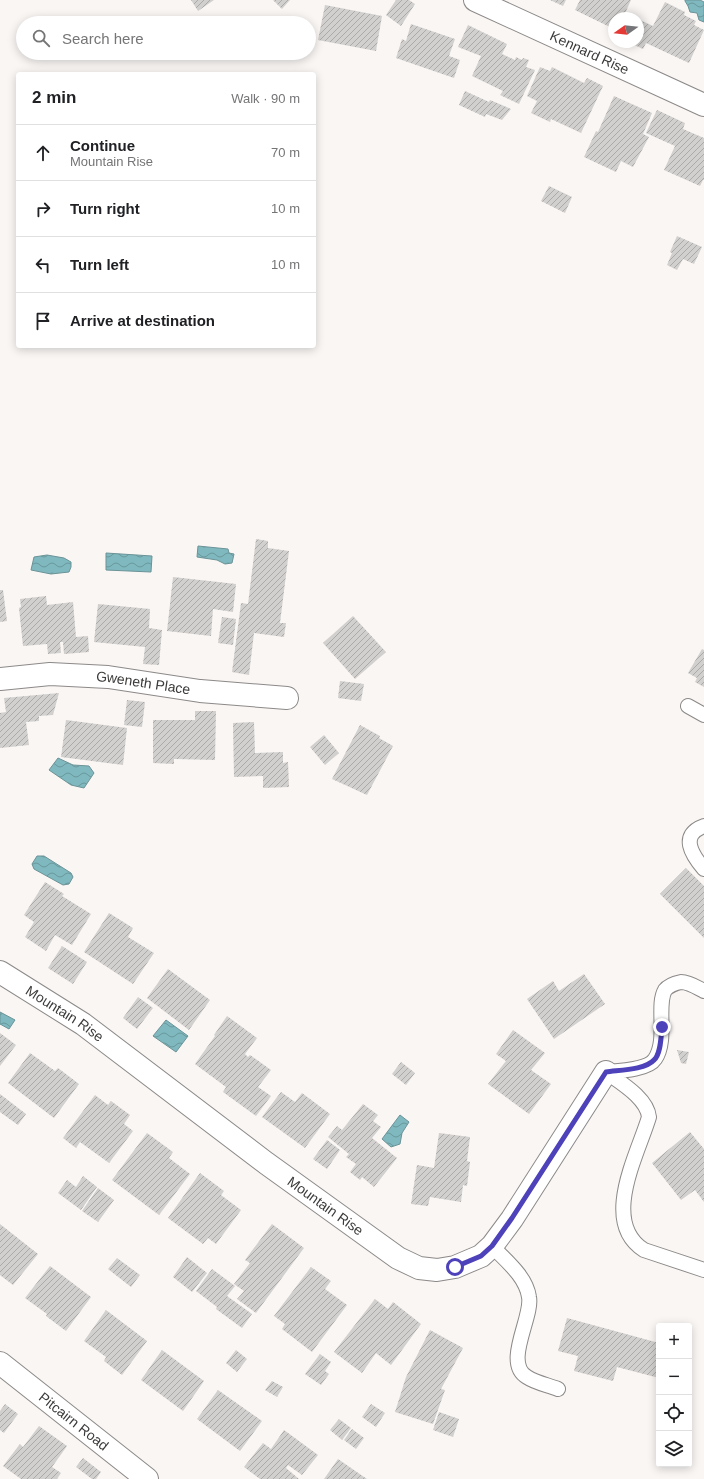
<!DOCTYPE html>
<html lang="en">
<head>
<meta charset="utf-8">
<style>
	body { margin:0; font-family:Arial,sans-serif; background:#f2f2f2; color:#202124 }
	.controls { position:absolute; right:12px; bottom:12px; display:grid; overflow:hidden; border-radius:4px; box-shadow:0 2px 10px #0003 }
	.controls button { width:36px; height:36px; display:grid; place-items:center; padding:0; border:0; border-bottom:1px solid #e0e0e0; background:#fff; color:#202124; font:20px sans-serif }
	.compass { position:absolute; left:608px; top:12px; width:36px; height:36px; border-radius:50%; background:#fff; box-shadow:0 2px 10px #0003; rotate:255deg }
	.stop { position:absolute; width:12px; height:12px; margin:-9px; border:3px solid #4d42b9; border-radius:50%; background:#fff }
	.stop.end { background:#4d42b9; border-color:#fff; box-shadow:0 1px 4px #0008 }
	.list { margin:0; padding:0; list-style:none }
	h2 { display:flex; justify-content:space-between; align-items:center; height:52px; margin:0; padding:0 16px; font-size:17px }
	h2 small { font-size:13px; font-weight:400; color:#757577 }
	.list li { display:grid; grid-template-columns:26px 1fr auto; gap:12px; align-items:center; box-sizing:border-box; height:56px; padding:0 16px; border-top:1px solid #e0e0e0 }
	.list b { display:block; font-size:15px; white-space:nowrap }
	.list p { margin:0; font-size:13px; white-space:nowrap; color:#757577 }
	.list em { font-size:13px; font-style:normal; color:#757577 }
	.icon { flex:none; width:22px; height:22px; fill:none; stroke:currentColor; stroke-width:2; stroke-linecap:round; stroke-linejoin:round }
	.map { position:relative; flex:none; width:704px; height:1479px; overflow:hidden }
	.search { position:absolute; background:#fff; box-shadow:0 2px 10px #0003; left:16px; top:16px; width:300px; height:44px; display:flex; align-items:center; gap:10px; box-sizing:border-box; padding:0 14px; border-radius:22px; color:#757577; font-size:15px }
	.panel { position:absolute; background:#fff; box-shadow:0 2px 10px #0003; left:16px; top:72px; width:300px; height:276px; border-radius:4px }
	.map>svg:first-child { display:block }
	.water { fill:url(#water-waves); stroke:#6b9397 }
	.building { fill:url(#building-hatch) }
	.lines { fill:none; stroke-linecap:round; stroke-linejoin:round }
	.service-casing { stroke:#8c8988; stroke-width:16 }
	.minor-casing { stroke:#8c8988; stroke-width:24 }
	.service { stroke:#fff; stroke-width:14 }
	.minor { stroke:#fff; stroke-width:22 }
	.route { stroke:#4d42b9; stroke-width:5 }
	.labels { text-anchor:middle; stroke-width:4; stroke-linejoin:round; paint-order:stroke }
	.street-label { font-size:14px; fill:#3c3b3a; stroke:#f9f6f4 }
</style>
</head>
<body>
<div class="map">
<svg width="704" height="1479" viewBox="0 0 704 1479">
	<defs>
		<pattern id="water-waves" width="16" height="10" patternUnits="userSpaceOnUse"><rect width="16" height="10" fill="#7fb9bf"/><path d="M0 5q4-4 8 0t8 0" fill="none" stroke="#69989c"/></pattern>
		<pattern id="building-hatch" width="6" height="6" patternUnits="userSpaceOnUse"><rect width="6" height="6" fill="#d2d0ce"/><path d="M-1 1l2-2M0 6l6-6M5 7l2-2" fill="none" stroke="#acaaa8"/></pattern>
	</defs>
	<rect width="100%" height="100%" fill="#f9f6f4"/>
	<path class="water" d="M 685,0 L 700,0 L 704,2 L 704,22 L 699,20 L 697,13 L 690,12 L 688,6 L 685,1 Z
		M 198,546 L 228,549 L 229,553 L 234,554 L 232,563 L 225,564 L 217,560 L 197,557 Z
		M 106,553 L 152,556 L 151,572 L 106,570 Z
		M 47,555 L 64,558 L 71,562 L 71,567 L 69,572 L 51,574 L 31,570 L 34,557 Z
		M 58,758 L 73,765 L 89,766 L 94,773 L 84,788 L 71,785 L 49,770 Z
		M 37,856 L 44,856 L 71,873 L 73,877 L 69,884 L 63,885 L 34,869 L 32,864 Z
		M 0,1012 L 15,1020 L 9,1029 L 0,1024 Z
		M 166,1020 L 188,1036 L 176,1052 L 153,1036 Z
		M 400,1115 L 409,1122 L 402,1133 L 400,1144 L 391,1147 L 382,1139 Z"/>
	<path class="building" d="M 191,0 L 214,0 L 198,11 Z
		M 273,0 L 290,0 L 282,9 Z
		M 396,0 L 409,0 L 415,4 L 401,26 L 386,15 Z
		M 550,0 L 566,0 L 563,6 Z
		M 580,0 L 631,0 L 623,18 L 614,18 L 614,29 L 575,10 Z
		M 665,2 L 685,12 L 684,15 L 696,21 L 694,25 L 704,30 L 689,63 L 646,43 L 643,49 L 628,42 L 638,42 L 638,19 L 653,26 Z
		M 325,5 L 382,16 L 376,51 L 318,40 Z
		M 626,13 L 636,18 L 624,18 Z
		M 411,24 L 455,39 L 449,56 L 460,60 L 454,78 L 396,58 L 402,39 L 406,41 Z
		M 468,25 L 507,44 L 502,54 L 515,60 L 516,57 L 522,60 L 523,58 L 529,60 L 526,67 L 535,70 L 519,104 L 500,95 L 503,91 L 472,76 L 481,56 L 458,47 Z
		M 540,67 L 550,71 L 552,67 L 584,83 L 587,78 L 603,86 L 581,133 L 551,119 L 550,122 L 531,113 L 537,101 L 527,96 Z
		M 465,91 L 489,102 L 490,100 L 511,109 L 502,120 L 486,114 L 485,117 L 459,105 Z
		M 614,96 L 652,113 L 643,134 L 649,137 L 633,167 L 621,161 L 616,172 L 584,157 L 596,131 L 598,132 Z
		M 657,110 L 685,123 L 683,129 L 704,138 L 704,180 L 703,180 L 700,186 L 664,170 L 675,146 L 646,133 Z
		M 549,186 L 572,197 L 565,213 L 541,201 Z
		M 677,236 L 702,247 L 694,264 L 683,259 L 677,270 L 667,265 L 672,253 L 670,252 Z
		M 256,539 L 268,541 L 268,548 L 289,551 L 280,623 L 286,623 L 284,637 L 254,633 L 249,675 L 232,672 L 241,603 L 248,604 Z
		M 173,577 L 236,584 L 233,612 L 213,609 L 211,636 L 167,631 Z
		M 0,590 L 3,590 L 7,621 L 0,622 Z
		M 46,596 L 47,605 L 73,602 L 76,637 L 88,636 L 89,652 L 64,654 L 63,642 L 60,642 L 61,653 L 48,654 L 47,644 L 23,646 L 19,608 L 21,607 L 20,599 Z
		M 98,604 L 150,609 L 149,628 L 162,630 L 159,665 L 143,664 L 145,647 L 94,642 Z
		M 353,616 L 386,652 L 355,679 L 323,643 Z
		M 222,617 L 236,619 L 233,645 L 218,643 Z
		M 702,649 L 704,650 L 704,687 L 695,682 L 697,678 L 688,673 Z
		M 340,681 L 364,684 L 361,701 L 338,698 Z
		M 59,693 L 53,715 L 39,716 L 39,721 L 26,722 L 29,745 L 0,748 L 0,713 L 6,712 L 4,698 Z
		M 127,700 L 145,702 L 142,727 L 124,725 Z
		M 195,711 L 216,711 L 215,760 L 174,759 L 174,764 L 153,763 L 153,720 L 195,720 Z
		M 66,720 L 127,728 L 123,765 L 61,757 Z
		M 254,722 L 255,753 L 283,752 L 283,763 L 288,762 L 289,787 L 263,788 L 263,776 L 234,777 L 233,723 Z
		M 360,725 L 380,736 L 379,738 L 393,746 L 367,795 L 332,779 Z
		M 324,735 L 339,753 L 325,765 L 310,747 Z
		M 686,868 L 704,886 L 704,938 L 660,894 Z
		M 45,882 L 64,894 L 62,896 L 91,914 L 72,945 L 55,935 L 46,951 L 25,937 L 34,922 L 24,915 Z
		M 109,913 L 133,928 L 128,937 L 154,953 L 133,984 L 84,952 Z
		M 62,946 L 87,962 L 73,984 L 48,968 Z
		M 168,969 L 210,1000 L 189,1030 L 147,998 Z
		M 584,974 L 605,1004 L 554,1039 L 527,999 L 553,981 L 559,991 Z
		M 138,997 L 153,1008 L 137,1029 L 123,1018 Z
		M 227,1016 L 257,1038 L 245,1054 L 248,1057 L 250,1055 L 271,1070 L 258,1087 L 271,1096 L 256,1116 L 223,1092 L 226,1087 L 195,1064 L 215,1036 L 214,1035 Z
		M 513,1030 L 545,1053 L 531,1070 L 551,1084 L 529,1114 L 488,1084 L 506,1061 L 496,1054 Z
		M 0,1033 L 16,1045 L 0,1066 Z
		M 677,1050 L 689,1052 L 686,1064 L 681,1063 Z
		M 30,1053 L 55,1071 L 58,1068 L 79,1084 L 54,1118 L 8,1083 Z
		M 401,1062 L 415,1073 L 406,1085 L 392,1074 Z
		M 281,1092 L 295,1102 L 302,1093 L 330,1114 L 305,1148 L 262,1117 Z
		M 0,1094 L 26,1114 L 18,1125 L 0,1112 Z
		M 95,1095 L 108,1105 L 111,1101 L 130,1115 L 124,1124 L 133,1131 L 109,1163 L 80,1142 L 76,1148 L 63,1138 Z
		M 363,1104 L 378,1115 L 373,1121 L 381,1127 L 372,1138 L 397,1158 L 374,1187 L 362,1177 L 360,1180 L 350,1172 L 356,1164 L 346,1157 L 349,1154 L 328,1137 L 337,1126 L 342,1130 Z
		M 690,1132 L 704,1149 L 704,1202 L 695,1190 L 681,1200 L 652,1163 Z
		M 147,1133 L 173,1152 L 169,1158 L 190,1174 L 159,1215 L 112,1180 Z
		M 439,1133 L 470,1137 L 467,1161 L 470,1162 L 467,1186 L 463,1185 L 461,1202 L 430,1197 L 428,1206 L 411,1204 L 417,1165 L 434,1168 Z
		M 327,1140 L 340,1150 L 327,1169 L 313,1159 Z
		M 200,1173 L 224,1191 L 221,1195 L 241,1210 L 216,1244 L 208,1238 L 203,1244 L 168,1218 Z
		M 83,1176 L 97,1187 L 81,1210 L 58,1193 L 67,1180 L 76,1187 Z
		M 98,1188 L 114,1200 L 98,1222 L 82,1211 Z
		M 0,1224 L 38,1254 L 13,1285 L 0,1275 Z
		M 272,1224 L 304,1248 L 256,1313 L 237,1299 L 244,1291 L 234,1284 L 250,1263 L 245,1260 Z
		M 187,1257 L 207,1273 L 192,1292 L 173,1277 Z
		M 117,1258 L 140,1275 L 131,1287 L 108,1269 Z
		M 50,1266 L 91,1297 L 66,1331 L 46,1316 L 47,1314 L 25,1298 Z
		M 311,1267 L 331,1281 L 325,1289 L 347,1305 L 312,1352 L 282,1329 L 285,1324 L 274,1316 Z
		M 212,1269 L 235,1286 L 227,1296 L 252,1314 L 242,1328 L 216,1309 L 217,1307 L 196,1291 Z
		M 375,1299 L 388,1309 L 393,1302 L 421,1324 L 391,1365 L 376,1353 L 362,1373 L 334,1352 Z
		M 106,1310 L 147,1341 L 122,1375 L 104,1361 L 106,1357 L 84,1341 Z
		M 567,1318 L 659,1343 L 659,1378 L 617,1367 L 613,1381 L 574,1371 L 578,1356 L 558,1351 Z
		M 430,1330 L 463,1348 L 441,1389 L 445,1390 L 433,1424 L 395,1412 L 406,1377 Z
		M 162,1350 L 204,1381 L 183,1411 L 141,1380 Z
		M 236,1350 L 247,1359 L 237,1372 L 226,1363 Z
		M 320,1354 L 331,1362 L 325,1371 L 329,1374 L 321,1385 L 305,1374 Z
		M 272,1381 L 283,1387 L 277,1397 L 265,1390 Z
		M 218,1390 L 262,1421 L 240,1451 L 197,1419 Z
		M 5,1404 L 18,1414 L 4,1433 L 0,1430 L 0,1411 Z
		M 371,1404 L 385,1413 L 376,1427 L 362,1417 Z
		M 439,1412 L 459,1419 L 453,1437 L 433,1430 Z
		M 339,1419 L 351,1428 L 342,1440 L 330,1430 Z
		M 39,1426 L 67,1446 L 52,1467 L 61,1473 L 57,1479 L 21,1479 L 3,1466 L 20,1444 L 23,1447 Z
		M 352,1429 L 364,1438 L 356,1449 L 344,1440 Z
		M 284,1430 L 318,1455 L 302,1475 L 288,1465 L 286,1468 L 299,1479 L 260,1479 L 244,1467 L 263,1443 L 271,1449 Z
		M 83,1458 L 101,1472 L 96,1479 L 92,1479 L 76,1467 Z
		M 338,1459 L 367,1479 L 324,1479 Z"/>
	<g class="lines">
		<defs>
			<path id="service" d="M 688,706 L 704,715
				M 704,826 C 679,835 692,855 704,869
				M 606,1072 C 621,1083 647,1098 649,1117 C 638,1154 600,1222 644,1250 L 704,1270
				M 606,1072 C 618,1071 648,1070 655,1059 C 668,1040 656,1005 665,990 C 668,986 676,983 681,982 C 689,982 698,988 704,991
				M 492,1246 C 505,1260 526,1276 529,1297 C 533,1317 503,1363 527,1377 C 536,1383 548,1385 558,1389"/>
			<g id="minor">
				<path id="s1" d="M 475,0 L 704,105"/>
				<path id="s2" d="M 0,679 L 50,674 L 108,677 L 200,691 L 287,698"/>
				<path id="s3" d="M 0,972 L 83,1024 L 266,1163 L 398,1258 L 419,1268 L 437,1270 L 455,1267 L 481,1256 L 492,1246 L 512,1219 L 606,1072"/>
				<path id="s4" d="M 0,1363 L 147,1479"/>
			</g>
		</defs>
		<use href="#service" class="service-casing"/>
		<use href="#minor" class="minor-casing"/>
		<use href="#service" class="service"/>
		<use href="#minor" class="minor"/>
	</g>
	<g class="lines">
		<path class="route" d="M 455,1267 L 481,1256 L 492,1246 L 512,1218 L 606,1072 C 619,1070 645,1070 654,1060 C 661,1054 661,1036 662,1027"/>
	</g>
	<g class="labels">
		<g class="street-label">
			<text dy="5" stroke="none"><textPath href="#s1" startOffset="126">Kennard Rise</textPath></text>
			<text dy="5" stroke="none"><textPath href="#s2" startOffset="144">Gweneth Place</textPath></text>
			<text dy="5" stroke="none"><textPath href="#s3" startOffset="77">Mountain Rise</textPath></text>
			<text dy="5" stroke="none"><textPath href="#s3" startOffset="401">Mountain Rise</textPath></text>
			<text dy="5" stroke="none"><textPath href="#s4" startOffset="94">Pitcairn Road</textPath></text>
		</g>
	</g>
</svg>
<div class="controls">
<button>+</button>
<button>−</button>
<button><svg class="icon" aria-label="locate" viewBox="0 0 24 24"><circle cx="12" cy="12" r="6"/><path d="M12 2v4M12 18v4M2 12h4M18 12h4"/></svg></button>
<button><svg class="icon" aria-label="layers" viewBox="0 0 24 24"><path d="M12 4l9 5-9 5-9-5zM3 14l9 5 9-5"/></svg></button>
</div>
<svg class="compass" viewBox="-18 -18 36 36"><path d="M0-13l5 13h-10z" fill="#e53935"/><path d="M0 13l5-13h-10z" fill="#757577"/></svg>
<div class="stop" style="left:455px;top:1267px"></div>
<div class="stop end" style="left:662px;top:1027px"></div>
<div class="search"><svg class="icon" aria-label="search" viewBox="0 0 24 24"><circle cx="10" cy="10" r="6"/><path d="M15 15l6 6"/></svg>Search here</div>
<section class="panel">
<h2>2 min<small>Walk · 90 m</small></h2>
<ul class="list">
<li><svg class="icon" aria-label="ahead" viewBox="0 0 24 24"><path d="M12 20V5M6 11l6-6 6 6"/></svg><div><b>Continue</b><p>Mountain Rise</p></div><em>70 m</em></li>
<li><svg class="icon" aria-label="right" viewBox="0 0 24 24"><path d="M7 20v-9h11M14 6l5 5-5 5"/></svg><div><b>Turn right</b></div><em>10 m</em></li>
<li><svg class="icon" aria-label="left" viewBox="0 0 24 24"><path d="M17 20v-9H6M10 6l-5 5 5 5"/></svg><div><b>Turn left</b></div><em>10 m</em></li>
<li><svg class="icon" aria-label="arrive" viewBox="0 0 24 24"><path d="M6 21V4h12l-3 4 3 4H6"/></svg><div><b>Arrive at destination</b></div></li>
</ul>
</section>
</div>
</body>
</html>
